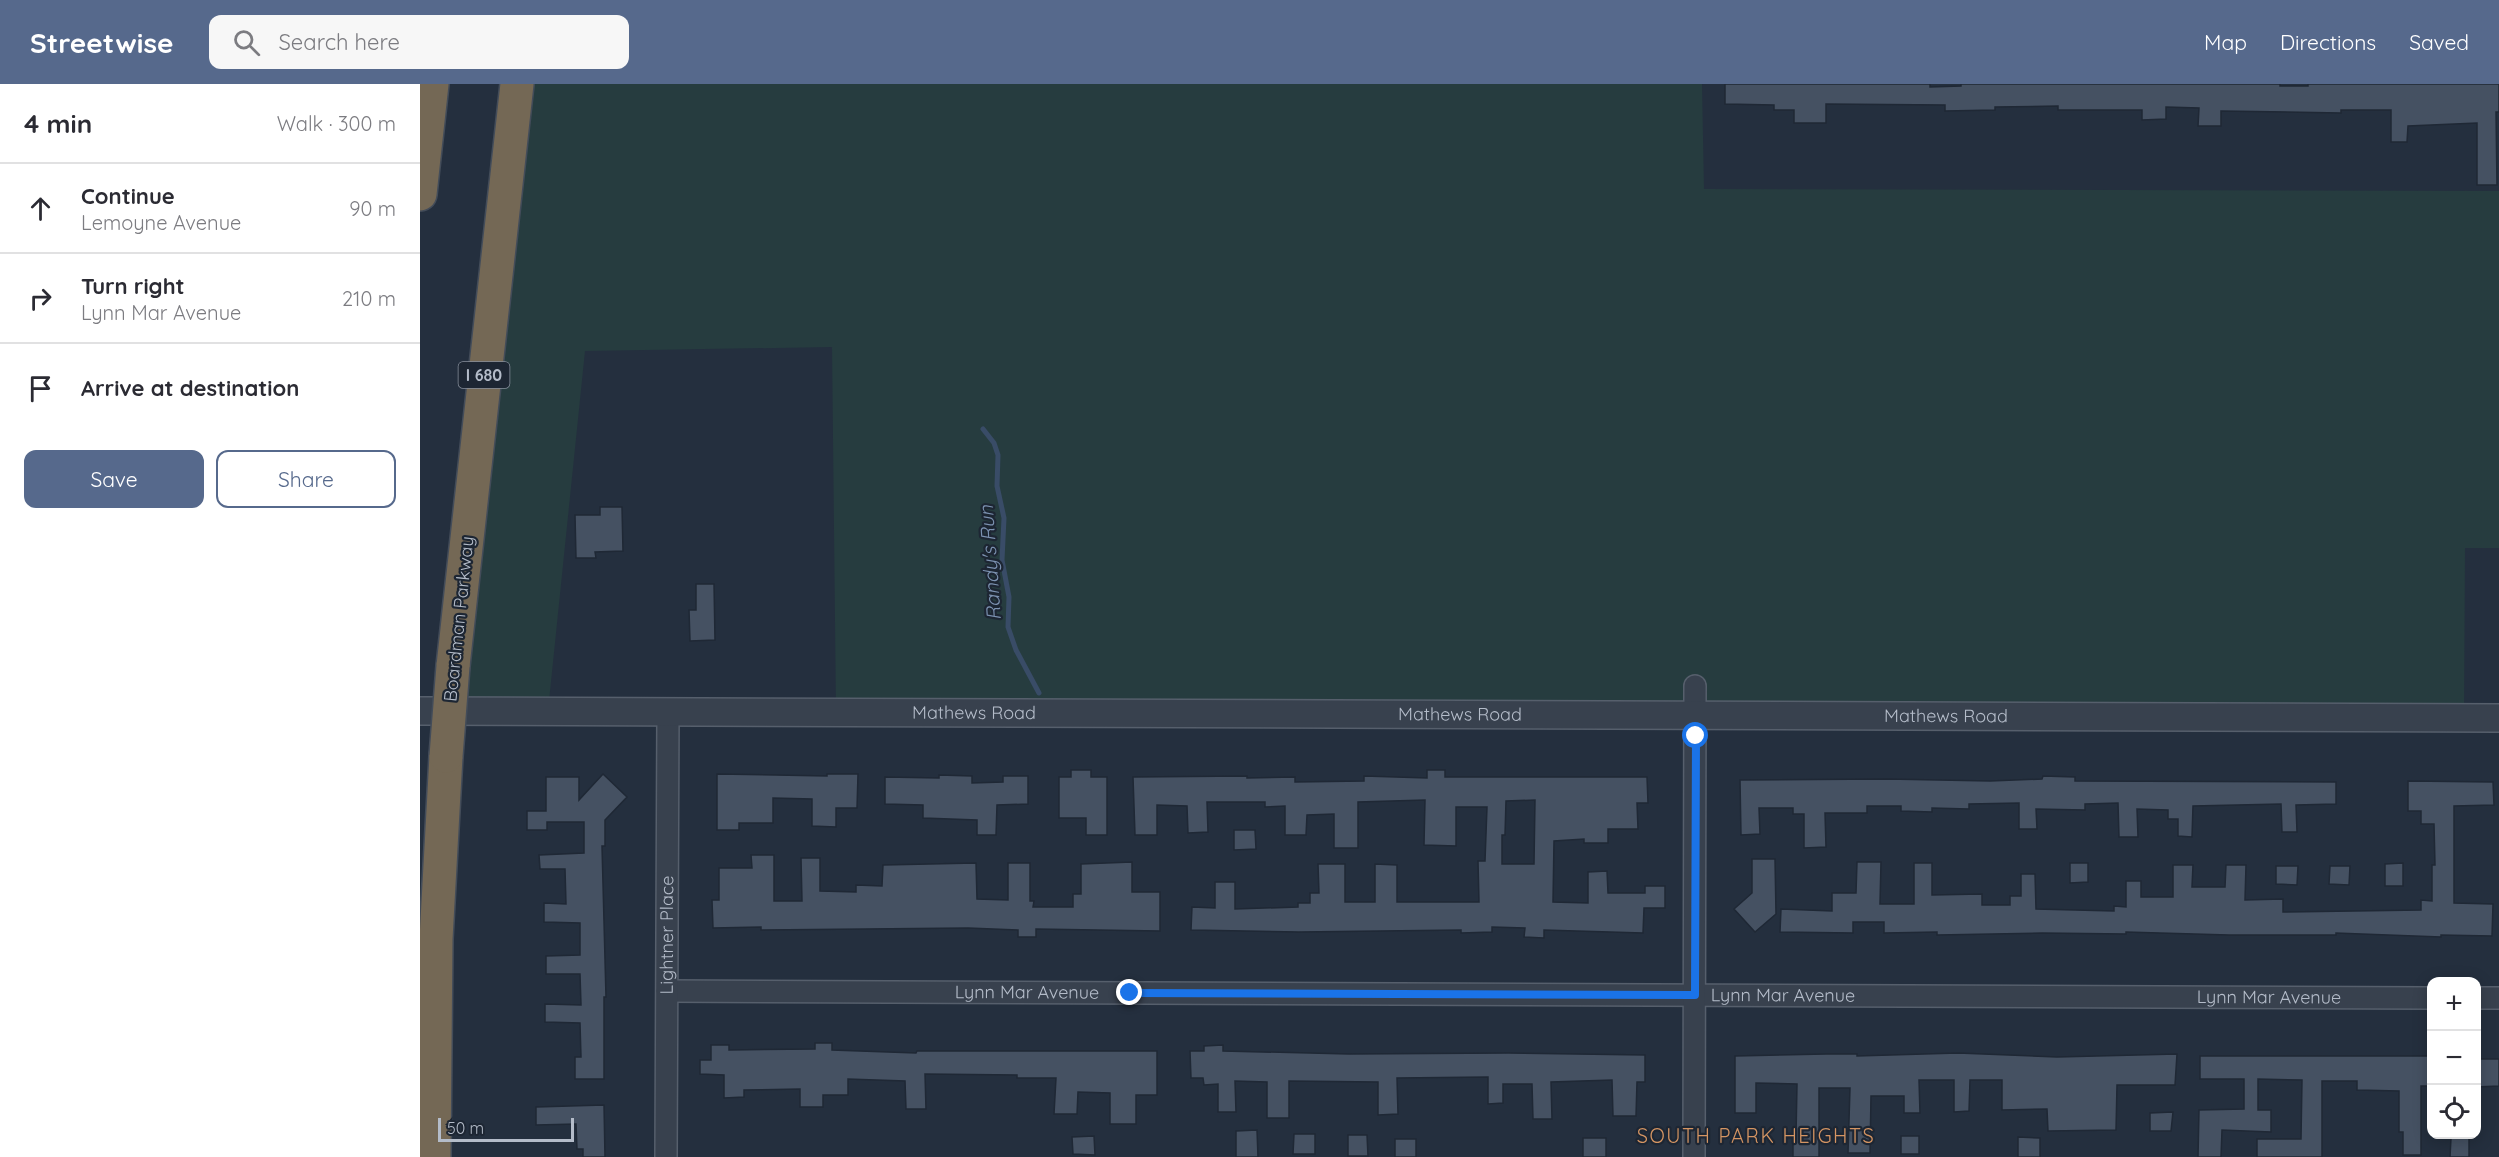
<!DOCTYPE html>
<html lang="en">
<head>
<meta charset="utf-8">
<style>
	body { margin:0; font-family:Quicksand,sans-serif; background:#f7f7f7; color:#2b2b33 }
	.controls { position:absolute; right:18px; bottom:18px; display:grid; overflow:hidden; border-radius:12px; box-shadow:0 3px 15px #0003 }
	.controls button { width:54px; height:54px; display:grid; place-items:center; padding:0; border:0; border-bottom:2px solid #e1e1e2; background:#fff; color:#2b2b33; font:30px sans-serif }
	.scale { position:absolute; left:18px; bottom:15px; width:136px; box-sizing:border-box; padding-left:6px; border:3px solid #b4bcc9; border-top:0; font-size:16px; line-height:21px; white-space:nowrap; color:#b4bcc9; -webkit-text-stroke:4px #1d2633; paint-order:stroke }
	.stop { position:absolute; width:18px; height:18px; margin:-14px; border:4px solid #1a73e8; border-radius:50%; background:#fff }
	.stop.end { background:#1a73e8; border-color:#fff; box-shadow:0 2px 6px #0008 }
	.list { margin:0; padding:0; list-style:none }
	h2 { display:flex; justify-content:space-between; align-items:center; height:78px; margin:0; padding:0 24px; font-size:26px }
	h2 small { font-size:20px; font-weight:400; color:#7c7c81 }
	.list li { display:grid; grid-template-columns:39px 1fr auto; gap:18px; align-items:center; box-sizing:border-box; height:90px; padding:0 24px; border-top:2px solid #e1e1e2 }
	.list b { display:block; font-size:22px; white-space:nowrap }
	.list p { margin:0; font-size:20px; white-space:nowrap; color:#7c7c81 }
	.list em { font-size:20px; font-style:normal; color:#7c7c81 }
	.actions { display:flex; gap:12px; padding:18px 24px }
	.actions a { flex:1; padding:14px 0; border:2px solid #56698c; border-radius:12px; text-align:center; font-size:21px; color:#56698c }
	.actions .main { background:#56698c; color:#fff }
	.icon { flex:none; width:33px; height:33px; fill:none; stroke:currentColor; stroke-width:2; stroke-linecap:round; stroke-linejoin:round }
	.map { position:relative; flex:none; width:2079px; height:1073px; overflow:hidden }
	header { display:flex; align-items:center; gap:36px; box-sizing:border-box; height:84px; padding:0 30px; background:#56698c; color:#fff }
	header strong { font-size:28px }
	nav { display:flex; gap:33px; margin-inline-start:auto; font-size:21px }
	.search { width:420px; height:54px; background:#f7f7f7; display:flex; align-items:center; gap:15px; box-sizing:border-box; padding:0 21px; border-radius:12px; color:#7c7c81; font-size:22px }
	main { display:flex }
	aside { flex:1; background:#fff }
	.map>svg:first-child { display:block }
	.green { fill:#263c3f }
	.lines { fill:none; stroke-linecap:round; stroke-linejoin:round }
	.stream { stroke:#394c67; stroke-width:5 }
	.building { fill:#455162; stroke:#1f2835; stroke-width:1.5; fill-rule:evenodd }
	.minor-casing { stroke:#565f6c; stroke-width:24 }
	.tertiary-casing { stroke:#565f6c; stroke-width:30 }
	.motorway-casing { stroke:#434c59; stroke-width:36 }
	.minor { stroke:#38414e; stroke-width:21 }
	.tertiary { stroke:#38414e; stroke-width:27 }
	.motorway { stroke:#746855; stroke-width:33 }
	.motorway-bridge-casing { stroke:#434c59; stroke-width:36; stroke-linecap:butt }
	.motorway-bridge { stroke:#746855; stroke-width:33 }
	.route { stroke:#1a73e8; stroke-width:8 }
	.labels { text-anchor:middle; stroke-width:4.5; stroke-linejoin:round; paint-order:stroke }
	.shield { fill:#1d2633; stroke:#878f9c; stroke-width:1.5 }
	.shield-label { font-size:16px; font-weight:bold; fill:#b4bcc9 }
	.street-label { font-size:18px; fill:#b4bcc9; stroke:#1d2633 }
	.water-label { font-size:20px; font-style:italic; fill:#7c92b1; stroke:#1d2633 }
	.neighbourhood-label { font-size:20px; letter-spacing:1.5px; fill:#d59563; stroke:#1d2633 }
</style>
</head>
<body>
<header>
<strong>Streetwise</strong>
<div class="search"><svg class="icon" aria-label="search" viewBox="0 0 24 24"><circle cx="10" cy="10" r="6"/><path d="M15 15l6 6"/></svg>Search here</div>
<nav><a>Map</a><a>Directions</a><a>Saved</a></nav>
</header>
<main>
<aside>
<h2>4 min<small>Walk · 300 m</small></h2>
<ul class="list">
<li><svg class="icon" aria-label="ahead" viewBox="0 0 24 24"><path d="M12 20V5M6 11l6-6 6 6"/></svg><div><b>Continue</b><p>Lemoyne Avenue</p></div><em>90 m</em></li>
<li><svg class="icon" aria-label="right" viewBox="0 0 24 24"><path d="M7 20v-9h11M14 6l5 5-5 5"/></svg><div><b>Turn right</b><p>Lynn Mar Avenue</p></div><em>210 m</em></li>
<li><svg class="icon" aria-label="arrive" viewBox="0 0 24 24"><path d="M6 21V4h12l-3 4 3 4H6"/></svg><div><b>Arrive at destination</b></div></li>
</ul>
<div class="actions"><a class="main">Save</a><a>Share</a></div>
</aside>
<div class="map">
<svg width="2079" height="1073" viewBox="0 0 2079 1073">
	<rect width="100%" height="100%" fill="#242f3e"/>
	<path class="green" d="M 97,0 L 1282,0 L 1284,105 L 2079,107 L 2079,464 L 2045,464 L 2044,634 L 416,628 L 412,263 L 165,267 L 128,627 L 30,625 Z"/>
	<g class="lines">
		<path class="stream" d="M 563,345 L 574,359 L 578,371 L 577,402 L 584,434 L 582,476 L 589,513 L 588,543 L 596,566 L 619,609"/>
	</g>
	<path class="building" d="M 1305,0 L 1510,0 L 1510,3 L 1541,2 L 1541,0 L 1860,0 L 1860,2 L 1888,2 L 1888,0 L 2079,0 L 2079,28 L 2076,28 L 2077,101 L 2057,101 L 2057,39 L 1988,42 L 1987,58 L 1971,58 L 1971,26 L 1921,26 L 1921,29 L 1801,27 L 1801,42 L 1778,42 L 1779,24 L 1746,23 L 1746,35 L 1722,36 L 1722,26 L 1638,26 L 1638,22 L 1575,23 L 1575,26 L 1525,27 L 1525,21 L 1406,20 L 1406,39 L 1374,39 L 1374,26 L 1354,26 L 1354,21 L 1305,20 Z
		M 180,423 L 202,423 L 203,467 L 175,468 L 176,474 L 156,474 L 155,431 L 180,431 Z
		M 276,500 L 294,500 L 295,556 L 270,557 L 269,526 L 276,526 Z
		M 651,686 L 671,686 L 671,693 L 687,693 L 687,751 L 666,751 L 666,734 L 639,734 L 639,693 L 651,693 Z
		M 1007,686 L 1025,686 L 1025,693 L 1227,693 L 1228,719 L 1217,719 L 1218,745 L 1188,745 L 1188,759 L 1164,759 L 1164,755 L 1134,757 L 1133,818 L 1168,819 L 1168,788 L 1187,787 L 1188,809 L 1225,809 L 1225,802 L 1245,802 L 1245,824 L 1224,824 L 1223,849 L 1124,846 L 1124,854 L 1104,853 L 1105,844 L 1072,843 L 1072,848 L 1041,849 L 1041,846 L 879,848 L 771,846 L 772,823 L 795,824 L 795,798 L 815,798 L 815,825 L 878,823 L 878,819 L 890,819 L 890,809 L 899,809 L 898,780 L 925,780 L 925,818 L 955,818 L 955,780 L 977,781 L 977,818 L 1059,818 L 1058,777 L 1065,777 L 1067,723 L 1036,723 L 1036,762 L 1004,761 L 1005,716 L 938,718 L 938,764 L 914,764 L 914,730 L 887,731 L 886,751 L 865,751 L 865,722 L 845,723 L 845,718 L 787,718 L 788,748 L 768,749 L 767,722 L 737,721 L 737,751 L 715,751 L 713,693 L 827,692 L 827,694 L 875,693 L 875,698 L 944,697 L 944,692 L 1007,694 ZM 1115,716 L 1114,780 L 1082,780 L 1082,751 L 1085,751 L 1086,717 Z
		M 183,690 L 207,713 L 185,736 L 185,762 L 182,762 L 186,913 L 184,913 L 184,995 L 155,995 L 155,973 L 161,973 L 160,939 L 125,938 L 125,920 L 161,921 L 160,890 L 126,890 L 126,872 L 160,871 L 160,839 L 124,838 L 124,819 L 146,820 L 145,785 L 120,785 L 119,771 L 164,769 L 164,738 L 127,738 L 127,746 L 107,746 L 107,727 L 126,727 L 126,693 L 159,693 L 159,716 Z
		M 297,690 L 407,692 L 407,690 L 438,690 L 437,724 L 416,724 L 416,743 L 392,742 L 392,715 L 353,714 L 353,739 L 319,739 L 319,746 L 297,746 Z
		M 519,691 L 552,692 L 552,699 L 583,698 L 583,692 L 608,692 L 608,720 L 577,721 L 576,751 L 557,751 L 557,736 L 503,734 L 503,721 L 465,720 L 465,693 L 519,694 Z
		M 1623,692 L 1655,693 L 1655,697 L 1916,698 L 1916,720 L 1876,721 L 1877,748 L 1862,748 L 1861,720 L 1773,722 L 1772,753 L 1758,752 L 1758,735 L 1748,735 L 1748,726 L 1717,725 L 1718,753 L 1699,753 L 1698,719 L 1665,720 L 1665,726 L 1616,725 L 1617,745 L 1599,745 L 1599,719 L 1549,720 L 1549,725 L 1512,724 L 1512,728 L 1481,727 L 1481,722 L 1447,722 L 1447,729 L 1405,729 L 1406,763 L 1384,764 L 1384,730 L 1373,730 L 1373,724 L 1339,724 L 1340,750 L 1321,751 L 1320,696 L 1467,695 L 1570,697 L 1622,695 Z
		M 1988,697 L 2073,698 L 2074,721 L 2034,722 L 2034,819 L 2073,820 L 2072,852 L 2021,851 L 2021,853 L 1916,849 L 1916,851 L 1809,851 L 1706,848 L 1706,850 L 1622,849 L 1517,851 L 1517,848 L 1464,849 L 1464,838 L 1433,838 L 1433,849 L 1360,848 L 1361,825 L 1412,827 L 1412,809 L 1436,809 L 1437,778 L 1461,778 L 1460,820 L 1494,820 L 1494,779 L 1512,779 L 1512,811 L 1562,810 L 1562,821 L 1590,821 L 1590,812 L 1601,812 L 1601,790 L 1615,790 L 1616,825 L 1694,827 L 1694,822 L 1706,823 L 1706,797 L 1721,797 L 1721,813 L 1753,813 L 1753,781 L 1773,781 L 1772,803 L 1805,803 L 1806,781 L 1826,781 L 1825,816 L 1863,815 L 1863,828 L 2001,826 L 2001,816 L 2012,817 L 2012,781 L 2015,781 L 2014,740 L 2001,740 L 2001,727 L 1988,727 Z
		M 814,746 L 835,746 L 836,765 L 814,766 Z
		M 331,771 L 354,771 L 354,817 L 382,817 L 381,774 L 400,774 L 400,807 L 436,808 L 436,801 L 462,802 L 463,781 L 556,779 L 557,815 L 588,816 L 588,779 L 610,779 L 610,817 L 614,817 L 613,823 L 653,823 L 653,810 L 661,810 L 661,780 L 712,778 L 712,808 L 740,808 L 740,847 L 616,845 L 616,853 L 598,853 L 598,846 L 548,844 L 341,846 L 341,843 L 293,844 L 292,816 L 299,816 L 299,784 L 332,784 Z
		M 1332,775 L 1355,775 L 1356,830 L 1335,848 L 1314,825 L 1332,809 Z
		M 1650,779 L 1668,779 L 1668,798 L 1650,799 Z
		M 1983,779 L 1983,802 L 1965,802 L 1965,780 Z
		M 1856,782 L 1878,782 L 1877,801 L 1856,800 Z
		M 1910,782 L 1930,782 L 1929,801 L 1909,800 Z
		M 395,959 L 412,959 L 412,966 L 496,969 L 497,967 L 737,967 L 737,1011 L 716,1011 L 716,1040 L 690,1040 L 690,1009 L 658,1008 L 657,1030 L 634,1030 L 636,994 L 597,994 L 597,991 L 505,990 L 506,1025 L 486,1025 L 485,997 L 428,995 L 428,1011 L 403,1011 L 403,1023 L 380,1023 L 380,1005 L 324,1006 L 324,1013 L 304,1014 L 304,991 L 280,990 L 280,976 L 291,976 L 291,961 L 309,961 L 309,966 L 395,965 Z
		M 803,961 L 803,967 L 929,970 L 1088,969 L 1225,971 L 1225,998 L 1217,998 L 1216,1032 L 1193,1032 L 1192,996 L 1131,998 L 1132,1035 L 1113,1035 L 1112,1000 L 1083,1000 L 1083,1019 L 1068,1020 L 1068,993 L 977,994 L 978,1030 L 958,1031 L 958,998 L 869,997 L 869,1034 L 847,1034 L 847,998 L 815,997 L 816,1028 L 798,1028 L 798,1000 L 784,1001 L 783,994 L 771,994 L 770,967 L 784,967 L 784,962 Z
		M 1538,969 L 1637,973 L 1757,970 L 1755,1001 L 1697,1001 L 1696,1046 L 1628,1047 L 1627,1025 L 1582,1026 L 1582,996 L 1550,996 L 1549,1027 L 1534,1028 L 1534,996 L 1499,996 L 1500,1029 L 1484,1029 L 1484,1012 L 1451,1012 L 1450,1069 L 1428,1069 L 1430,1004 L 1399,1004 L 1399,1073 L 1373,1073 L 1373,1052 L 1376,1052 L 1377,1000 L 1336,999 L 1336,1029 L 1315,1029 L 1315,972 L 1406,970 L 1437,970 L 1437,972 Z
		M 1780,972 L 2012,972 L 2012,1002 L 2001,1002 L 2001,1071 L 1983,1071 L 1983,1048 L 1979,1048 L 1979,1007 L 1937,1006 L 1937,997 L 1902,997 L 1902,1073 L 1837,1073 L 1837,1055 L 1881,1055 L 1882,996 L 1838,995 L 1838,1026 L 1851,1026 L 1851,1048 L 1802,1046 L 1801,1073 L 1778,1073 L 1779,1026 L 1824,1025 L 1824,995 L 1780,995 Z
		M 2056,975 L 2079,975 L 2079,1002 L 2056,1003 Z
		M 184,1021 L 185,1073 L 163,1073 L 163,1065 L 157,1065 L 156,1040 L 116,1041 L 116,1023 Z
		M 1753,1028 L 1751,1047 L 1730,1047 L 1730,1029 Z
		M 837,1046 L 838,1073 L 816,1073 L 816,1047 Z
		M 874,1050 L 895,1050 L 895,1070 L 873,1070 Z
		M 928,1051 L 947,1051 L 948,1072 L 928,1072 Z
		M 674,1052 L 675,1071 L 653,1070 L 652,1053 Z
		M 1481,1052 L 1499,1052 L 1499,1070 L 1481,1070 Z
		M 1598,1053 L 1620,1054 L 1620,1073 L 1598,1073 Z
		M 1163,1054 L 1186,1054 L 1186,1073 L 1163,1073 Z
		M 2031,1054 L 2049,1054 L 2049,1073 L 2030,1073 Z
		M 975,1055 L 996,1055 L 996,1073 L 975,1073 Z"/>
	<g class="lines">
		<defs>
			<g id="minor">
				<path id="s1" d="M 247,907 L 2012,914"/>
				<path d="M 2056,914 L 2079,914"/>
				<path id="s2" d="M 246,1073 L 248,628"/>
				<path d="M 1274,1073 L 1275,602"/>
			</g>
			<g id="tertiary">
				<path id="s3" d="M 0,627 L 2079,634"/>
			</g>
			<path id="motorway" d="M 0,110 L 12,0
				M 33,582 L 97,0
				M 14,1073 L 16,855 L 26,672"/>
		</defs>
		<use href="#minor" class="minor-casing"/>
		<use href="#tertiary" class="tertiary-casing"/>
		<use href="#motorway" class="motorway-casing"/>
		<use href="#minor" class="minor"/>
		<use href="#tertiary" class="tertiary"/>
		<use href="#motorway" class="motorway"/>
		<defs>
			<path id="motorway-bridge" d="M 26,672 L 33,582"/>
		</defs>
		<use href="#motorway-bridge" class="motorway-bridge-casing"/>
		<use href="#motorway-bridge" class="motorway-bridge"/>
	</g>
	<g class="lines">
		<path class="route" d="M 710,909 L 1275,911 L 1276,652"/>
	</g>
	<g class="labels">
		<rect class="shield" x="38.5" y="278" width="51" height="26" rx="4.5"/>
		<g class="shield-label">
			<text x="64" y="297">I 680</text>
		</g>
		<g class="street-label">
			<text transform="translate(39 535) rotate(-84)" y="6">Boardman Parkway</text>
			<text dy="6" stroke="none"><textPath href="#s3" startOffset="554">Mathews Road</textPath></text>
			<text dy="6" stroke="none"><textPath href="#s3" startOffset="1040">Mathews Road</textPath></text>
			<text dy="6" stroke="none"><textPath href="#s3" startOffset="1526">Mathews Road</textPath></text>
			<text dy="6" stroke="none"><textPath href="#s2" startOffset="222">Lightner Place</textPath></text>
			<text dy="6" stroke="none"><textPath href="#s1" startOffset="360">Lynn Mar Avenue</textPath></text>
			<text dy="6" stroke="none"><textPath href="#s1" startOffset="1116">Lynn Mar Avenue</textPath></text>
			<text dy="6" stroke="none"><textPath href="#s1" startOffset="1602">Lynn Mar Avenue</textPath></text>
		</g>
		<g class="water-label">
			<text transform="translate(570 479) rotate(-94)" y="7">Randy's Run</text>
		</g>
		<g class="neighbourhood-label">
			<text x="1336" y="1059">SOUTH PARK HEIGHTS</text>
		</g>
	</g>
</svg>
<div class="controls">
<button>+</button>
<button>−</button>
<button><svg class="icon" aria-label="locate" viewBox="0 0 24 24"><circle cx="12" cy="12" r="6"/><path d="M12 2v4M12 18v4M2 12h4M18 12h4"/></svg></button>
</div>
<div class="scale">50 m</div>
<div class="stop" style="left:1276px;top:652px"></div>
<div class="stop end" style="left:710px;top:909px"></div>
</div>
</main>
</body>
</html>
